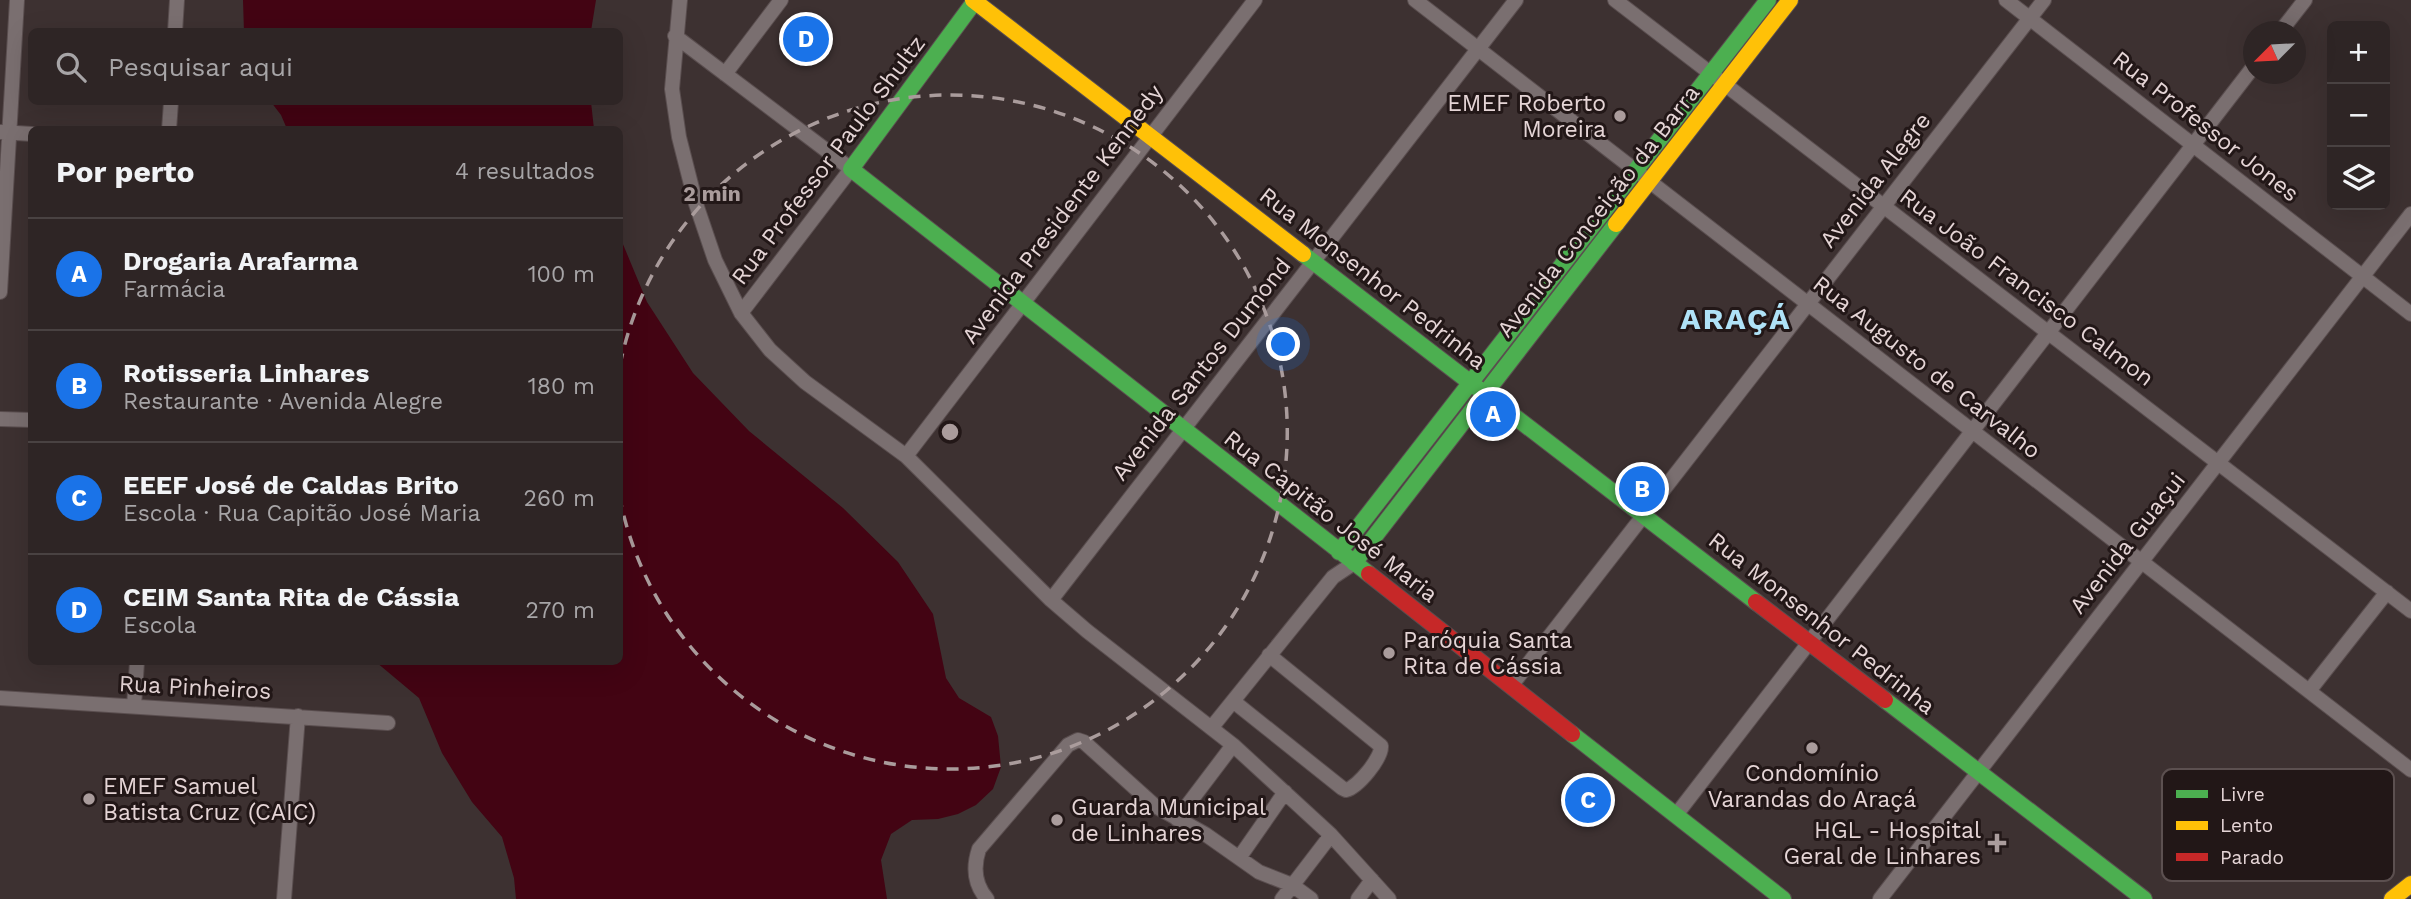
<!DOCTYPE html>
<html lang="pt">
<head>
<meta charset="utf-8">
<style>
	body { margin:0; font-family:"Work Sans",sans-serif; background:#362d2d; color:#f1f3f6 }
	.controls { position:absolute; right:21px; top:21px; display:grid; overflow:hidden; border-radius:10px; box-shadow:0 7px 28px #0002 }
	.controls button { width:63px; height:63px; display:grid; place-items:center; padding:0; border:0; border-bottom:2px solid #494242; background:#2e2525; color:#f1f3f6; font:35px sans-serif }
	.compass { position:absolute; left:2243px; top:21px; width:63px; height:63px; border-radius:50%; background:#2e2525; box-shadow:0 7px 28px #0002; rotate:246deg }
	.you { position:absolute; left:1284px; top:345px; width:24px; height:24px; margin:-18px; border:5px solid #fff; border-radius:50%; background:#1a73e8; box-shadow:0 0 0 10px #1a73e833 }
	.badge { display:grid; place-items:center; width:46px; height:46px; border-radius:50%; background:#1a73e8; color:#fff; font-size:23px; font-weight:700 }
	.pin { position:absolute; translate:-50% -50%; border:4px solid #fff; box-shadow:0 2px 7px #0006 }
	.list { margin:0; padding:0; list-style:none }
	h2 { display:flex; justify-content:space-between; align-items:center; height:91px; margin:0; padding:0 28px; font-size:30px }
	h2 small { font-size:23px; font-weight:400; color:#a7a5a7 }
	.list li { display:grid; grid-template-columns:46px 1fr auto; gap:21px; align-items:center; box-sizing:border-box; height:112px; padding:0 28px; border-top:2px solid #494242 }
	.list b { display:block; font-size:26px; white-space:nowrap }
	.list p { margin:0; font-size:23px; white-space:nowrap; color:#a7a5a7 }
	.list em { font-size:23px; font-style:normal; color:#a7a5a7 }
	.icon { flex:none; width:38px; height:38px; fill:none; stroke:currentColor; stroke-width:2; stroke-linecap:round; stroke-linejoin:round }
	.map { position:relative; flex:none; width:2411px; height:899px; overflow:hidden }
	.search { position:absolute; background:#2e2525; box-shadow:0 7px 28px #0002; left:28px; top:28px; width:595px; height:77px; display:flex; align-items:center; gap:18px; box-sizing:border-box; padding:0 24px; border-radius:10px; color:#a7a5a7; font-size:26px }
	.panel { position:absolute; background:#2e2525; box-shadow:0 7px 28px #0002; left:28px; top:126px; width:595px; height:539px; border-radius:10px }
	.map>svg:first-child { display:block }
	.water { fill:#430413 }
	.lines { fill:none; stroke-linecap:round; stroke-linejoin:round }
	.street-casing { stroke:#5a4e4f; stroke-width:16 }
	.fast-casing { stroke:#5a4e4f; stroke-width:18 }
	.slow-casing { stroke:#5a4e4f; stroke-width:18 }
	.jam-casing { stroke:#5a4e4f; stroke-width:18 }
	.street { stroke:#7a6f70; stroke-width:14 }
	.fast { stroke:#4caf50; stroke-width:16 }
	.slow { stroke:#ffc107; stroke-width:16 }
	.jam { stroke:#c62828; stroke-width:16 }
	.ring { fill:none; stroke:#aa9c9c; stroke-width:3.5; stroke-dasharray:12 9 }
	.poi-dot { fill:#aa9c9c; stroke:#221717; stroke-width:2.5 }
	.labels { text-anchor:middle; stroke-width:6; stroke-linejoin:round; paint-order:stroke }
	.poi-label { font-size:23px; fill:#e5d5d6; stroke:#221717; text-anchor:start }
	.street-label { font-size:23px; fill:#e5d5d6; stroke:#221717 }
	.district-label { font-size:30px; font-weight:bold; letter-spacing:2px; fill:#afe2f7; stroke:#221717 }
	.key { fill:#221717; stroke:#5c5050; stroke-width:2 }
	.key-label { font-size:19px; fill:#e5d5d6 }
	.centre { fill:#aa9c9c; stroke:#221717; stroke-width:3.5 }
	.ring-label { font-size:21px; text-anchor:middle; font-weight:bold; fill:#aa9c9c; stroke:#221717; stroke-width:6; stroke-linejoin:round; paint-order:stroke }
</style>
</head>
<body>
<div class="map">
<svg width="2411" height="899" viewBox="0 0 2411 899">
	<rect width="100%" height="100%" fill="#3d3131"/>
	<path class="water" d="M 243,0 L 596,0 L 591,31 L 244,32 Z
		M 271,102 L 591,102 L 594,129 L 287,129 L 281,115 Z
		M 620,237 L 647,302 L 693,373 L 749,431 L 843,508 L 898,562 L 933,614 L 946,678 L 959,698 L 991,717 L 998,736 L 1001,767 L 993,789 L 976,805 L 958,814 L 938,819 L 912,820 L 891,834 L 881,860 L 887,899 L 516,899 L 514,878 L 502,837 L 472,802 L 442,753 L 419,698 L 376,662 L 620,662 Z"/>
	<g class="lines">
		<defs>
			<path id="street" d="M 680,0 L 672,89 L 679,137 L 696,204 L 715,260 L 741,313 L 770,350 L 805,382 L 906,456 L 1051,600 L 1087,631 L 1233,745 L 1331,835 L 1389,899
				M 1415,0 L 2411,770
				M 1615,0 L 2411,611
				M 2006,0 L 2411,314
				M 175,32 L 177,0
				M 2280,32 L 2305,0
				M 675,36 L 851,169 L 741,313
				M 725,74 L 781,0
				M 169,130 L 171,102
				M 1,132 L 32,134
				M 0,292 L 17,0
				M 0,419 L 32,420
				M 906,456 L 1255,0
				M 1051,600 L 1516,0
				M 1511,686 L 2044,0
				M 2309,691 L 2387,592
				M 0,698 L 388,723
				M 1233,701 L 1342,788 L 1346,790 C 1358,787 1382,758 1381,746 L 1269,655
				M 134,706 L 137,662
				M 1212,727 L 1333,577 L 1354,563
				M 1676,815 L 2254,66
				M 1177,819 L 1233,745
				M 1239,858 L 1285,792
				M 284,899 L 298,716
				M 987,899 C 974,884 973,867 979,849 L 1068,745 L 1078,740 L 1084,742 L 1155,806 L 1205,834 L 1259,872 L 1292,885 L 1311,899
				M 1282,899 L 1331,835
				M 1358,899 L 1372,880
				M 1880,899 L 2411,214"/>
			<path id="fast" d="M 975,1 L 851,169 L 1369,574
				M 1303,254 L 1756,602
				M 1339,552 L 1768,0
				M 1354,563 L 1616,224
				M 1885,700 L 2144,899
				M 1572,734 L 1783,899"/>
			<path id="slow" d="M 973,0 L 1303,254
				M 1616,224 L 1790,0
				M 2392,899 L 2411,884"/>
			<path id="jam" d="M 1369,574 L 1572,734
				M 1756,602 L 1885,700"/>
		</defs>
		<use href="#street" class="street-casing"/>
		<use href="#fast" class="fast-casing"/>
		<use href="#slow" class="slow-casing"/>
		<use href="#jam" class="jam-casing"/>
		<use href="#street" class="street"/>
		<use href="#fast" class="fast"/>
		<use href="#slow" class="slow"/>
		<use href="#jam" class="jam"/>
	</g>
	<path class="ring" d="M620 365A337 337 0 1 1 620 499"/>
	<g class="poi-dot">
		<circle cx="1620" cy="116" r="7"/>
		<circle cx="1389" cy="653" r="7"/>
		<circle cx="1812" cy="748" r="7"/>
		<circle cx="89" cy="799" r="7"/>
		<circle cx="1057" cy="820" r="7"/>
		<path d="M1993.5 832.5h7v7h7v7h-7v7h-7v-7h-7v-7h7z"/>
	</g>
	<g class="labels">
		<g class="poi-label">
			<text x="1606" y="111" text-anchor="end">EMEF Roberto<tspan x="1606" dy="26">Moreira</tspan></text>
			<text x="1403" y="648">Paróquia Santa<tspan x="1403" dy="26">Rita de Cássia</tspan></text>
			<text x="1812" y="781" text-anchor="middle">Condomínio<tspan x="1812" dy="26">Varandas do Araçá</tspan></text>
			<text x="103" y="794">EMEF Samuel<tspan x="103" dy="26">Batista Cruz (CAIC)</tspan></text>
			<text x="1071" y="815">Guarda Municipal<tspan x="1071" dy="26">de Linhares</tspan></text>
			<text x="1981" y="838" text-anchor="end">HGL - Hospital<tspan x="1981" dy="26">Geral de Linhares</tspan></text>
		</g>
		<g class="street-label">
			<text transform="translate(2206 126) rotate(38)" y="8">Rua Professor Jones</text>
			<text transform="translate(828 160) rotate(-53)" y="8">Rua Professor Paulo Shultz</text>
			<text transform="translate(1875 180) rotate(-52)" y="8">Avenida Alegre</text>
			<text transform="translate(1598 211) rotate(-52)" y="8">Avenida Conceição da Barra</text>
			<text transform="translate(1062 214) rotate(-53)" y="8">Avenida Presidente Kennedy</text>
			<text transform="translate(1373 278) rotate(38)" y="8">Rua Monsenhor Pedrinha</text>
			<text transform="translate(2027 287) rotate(37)" y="8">Rua João Francisco Calmon</text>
			<text transform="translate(1927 367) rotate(38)" y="8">Rua Augusto de Carvalho</text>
			<text transform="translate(1201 369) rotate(-52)" y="8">Avenida Santos Dumond</text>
			<text transform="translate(1331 516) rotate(38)" y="8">Rua Capitão José Maria</text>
			<text transform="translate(2127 543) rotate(-52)" y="8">Avenida Guaçui</text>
			<text transform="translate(1822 623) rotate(38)" y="8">Rua Monsenhor Pedrinha</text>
			<text transform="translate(195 687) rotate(3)" y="8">Rua Pinheiros</text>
		</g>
		<g class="district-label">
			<text x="1736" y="329">ARAÇÁ</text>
		</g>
	</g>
	<rect x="2162" y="769" width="232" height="112" rx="10" class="key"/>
	<rect x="2176" y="790" width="32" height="8" fill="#4caf50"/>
	<rect x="2176" y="821" width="32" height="9" fill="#ffc107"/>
	<rect x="2176" y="853" width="32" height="8" fill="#c62828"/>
	<g class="key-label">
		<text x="2220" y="801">Livre</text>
		<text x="2220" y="832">Lento</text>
		<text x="2220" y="864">Parado</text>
	</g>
	<circle cx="950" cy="432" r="10" class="centre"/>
	<g class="ring-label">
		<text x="712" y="201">2 min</text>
	</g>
</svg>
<div class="controls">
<button>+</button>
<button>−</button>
<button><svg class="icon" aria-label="layers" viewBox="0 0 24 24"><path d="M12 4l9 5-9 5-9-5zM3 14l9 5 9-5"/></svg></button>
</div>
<svg class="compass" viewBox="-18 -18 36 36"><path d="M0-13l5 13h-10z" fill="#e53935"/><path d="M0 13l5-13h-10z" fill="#a7a5a7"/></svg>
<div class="you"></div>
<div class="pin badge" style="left:1493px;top:414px">A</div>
<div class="pin badge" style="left:1642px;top:489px">B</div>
<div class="pin badge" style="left:1588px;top:800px">C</div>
<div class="pin badge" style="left:806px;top:39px">D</div>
<div class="search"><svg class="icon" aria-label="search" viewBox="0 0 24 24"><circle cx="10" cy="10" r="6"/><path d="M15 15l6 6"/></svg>Pesquisar aqui</div>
<section class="panel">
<h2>Por perto<small>4 resultados</small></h2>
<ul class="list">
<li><span class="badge">A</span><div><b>Drogaria Arafarma</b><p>Farmácia</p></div><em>100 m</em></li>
<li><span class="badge">B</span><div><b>Rotisseria Linhares</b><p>Restaurante · Avenida Alegre</p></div><em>180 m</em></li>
<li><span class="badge">C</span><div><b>EEEF José de Caldas Brito</b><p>Escola · Rua Capitão José Maria</p></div><em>260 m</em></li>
<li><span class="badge">D</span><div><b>CEIM Santa Rita de Cássia</b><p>Escola</p></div><em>270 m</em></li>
</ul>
</section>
</div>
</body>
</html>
